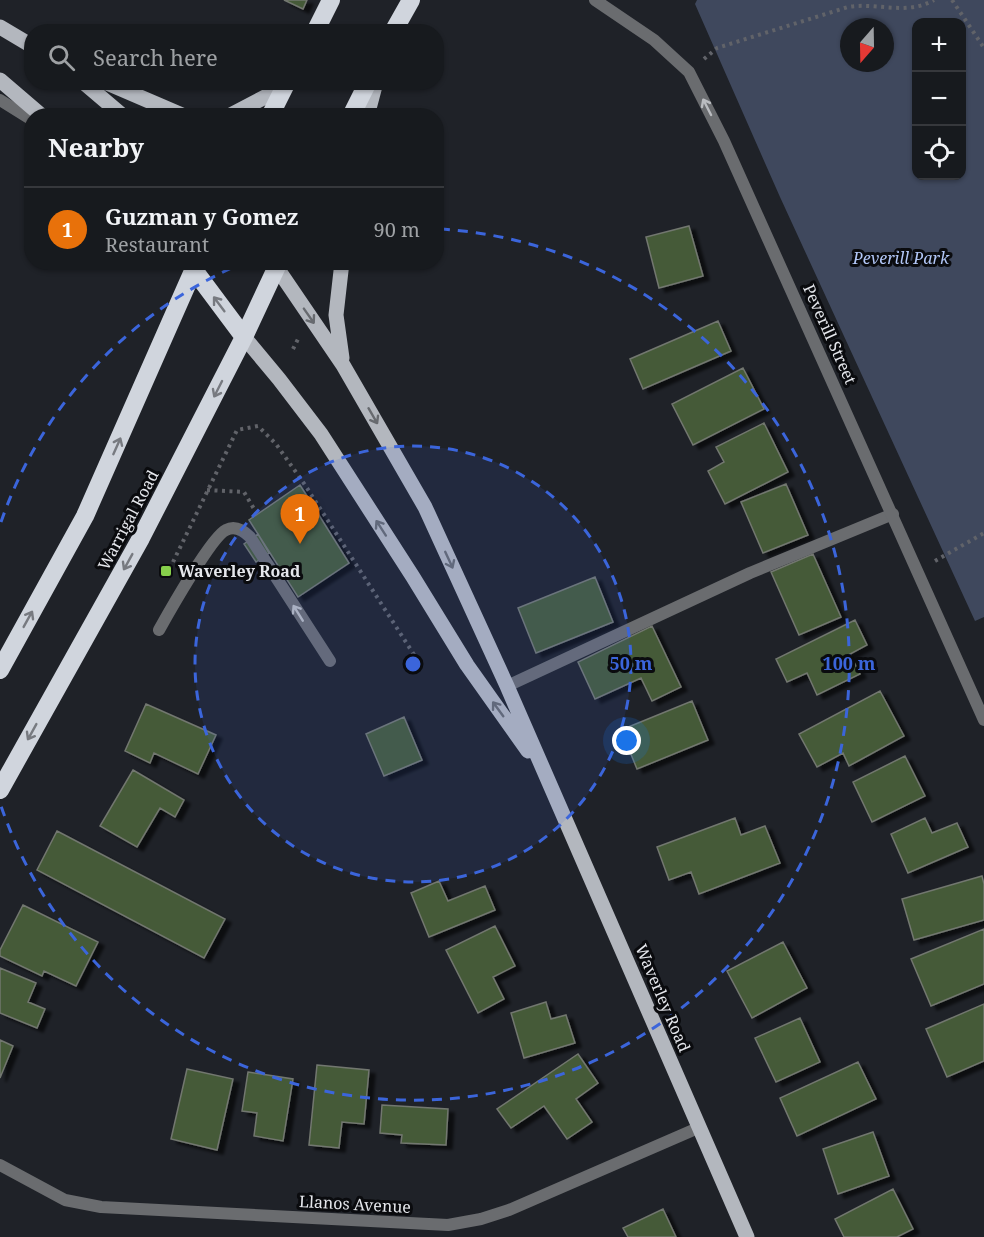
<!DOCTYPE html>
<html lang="en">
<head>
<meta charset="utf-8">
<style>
	body { margin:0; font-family:"Noto Serif",serif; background:#202327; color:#f1f3f6 }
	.controls { position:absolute; right:18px; top:18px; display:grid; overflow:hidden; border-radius:12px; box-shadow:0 2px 4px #0004 }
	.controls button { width:54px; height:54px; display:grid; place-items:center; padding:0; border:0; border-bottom:2px solid #36383c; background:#171a1e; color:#f1f3f6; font:30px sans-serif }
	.compass { position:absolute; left:840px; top:18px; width:54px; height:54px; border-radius:50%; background:#171a1e; box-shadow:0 2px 4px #0004; rotate:200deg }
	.you { position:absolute; left:627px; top:741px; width:21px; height:21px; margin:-15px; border:4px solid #fff; border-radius:50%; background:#1a73e8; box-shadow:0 0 0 9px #1a73e833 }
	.badge { display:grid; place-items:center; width:39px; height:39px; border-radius:50%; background:#86cf4b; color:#fff; font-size:20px; font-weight:700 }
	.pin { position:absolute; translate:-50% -50px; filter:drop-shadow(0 2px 3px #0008) }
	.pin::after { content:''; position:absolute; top:32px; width:21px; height:18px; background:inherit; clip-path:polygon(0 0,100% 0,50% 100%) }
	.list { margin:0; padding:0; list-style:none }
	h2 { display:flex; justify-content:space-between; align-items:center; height:78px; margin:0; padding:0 24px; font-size:26px }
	h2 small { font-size:20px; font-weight:400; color:#9ea1a4 }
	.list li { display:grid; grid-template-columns:39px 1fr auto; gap:18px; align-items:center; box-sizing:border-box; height:84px; padding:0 24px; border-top:2px solid #36383c }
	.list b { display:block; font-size:22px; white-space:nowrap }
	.list p { margin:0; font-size:20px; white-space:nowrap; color:#9ea1a4 }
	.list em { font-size:20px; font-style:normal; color:#9ea1a4 }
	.icon { flex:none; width:33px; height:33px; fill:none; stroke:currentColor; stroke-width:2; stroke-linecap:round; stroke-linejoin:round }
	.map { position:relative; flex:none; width:984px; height:1237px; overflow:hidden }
	.search { position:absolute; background:#171a1e; box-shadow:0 2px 4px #0004; left:24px; top:24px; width:420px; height:66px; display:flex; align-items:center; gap:15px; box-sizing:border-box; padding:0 21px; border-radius:24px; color:#9ea1a4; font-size:22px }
	.panel { position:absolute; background:#171a1e; box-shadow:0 2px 4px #0004; left:24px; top:108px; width:420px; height:162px; border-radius:24px }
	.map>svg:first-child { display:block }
	.green { fill:#3f485d; fill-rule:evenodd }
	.building { fill:#455a38; stroke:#72776f; stroke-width:1.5; filter:url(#shadow) }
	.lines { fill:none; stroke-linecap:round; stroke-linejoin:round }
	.path { stroke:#616369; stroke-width:4; stroke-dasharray:3 4.5; stroke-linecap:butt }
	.lane { stroke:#6a6c6f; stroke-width:12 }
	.street { stroke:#6a6c6f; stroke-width:12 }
	.primary { stroke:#b3b7be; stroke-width:15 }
	.highway { stroke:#d0d5dd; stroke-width:18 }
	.oneway { stroke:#babcc0 }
	.oneway2 { stroke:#777a80 }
	.oneway3 { stroke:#676a6f }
	.ring { fill:none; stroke:#3b65db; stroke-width:3; stroke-dasharray:10 8 }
	.poi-dot { fill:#86cf4b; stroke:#0a0b0e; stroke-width:2 }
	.labels { text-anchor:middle; stroke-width:6; stroke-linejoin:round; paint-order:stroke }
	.park-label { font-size:16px; font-style:italic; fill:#b2c7f7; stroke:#0a0b0e }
	.street-label { font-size:16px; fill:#e5e7ec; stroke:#0a0b0e }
	.poi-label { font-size:16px; font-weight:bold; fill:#e5e7ec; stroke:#0a0b0e; text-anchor:start }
	.centre { fill:#3b65db; stroke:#0a0b0e; stroke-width:3 }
	.ring-label { font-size:18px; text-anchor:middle; font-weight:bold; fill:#3b65db; stroke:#0a0b0e; stroke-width:6; stroke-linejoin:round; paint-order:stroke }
</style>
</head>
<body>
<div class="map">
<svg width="984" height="1237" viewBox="0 0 984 1237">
	<defs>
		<filter id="shadow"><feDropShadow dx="6" dy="4" stdDeviation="1.5" flood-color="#0009"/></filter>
	</defs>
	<rect width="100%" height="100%" fill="#1f2228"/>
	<path class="green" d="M 697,0 L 984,0 L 984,617 L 975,621 L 780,197 L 695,4 ZM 916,22 L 962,22 L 962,176 L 916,176 ZM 849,27 L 885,27 L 885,63 L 849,63 Z"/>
	<path class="building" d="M 284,0 L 307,0 L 303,9 Z
		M 689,226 L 703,276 L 659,288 L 646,237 Z
		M 718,321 L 731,351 L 643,389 L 630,359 Z
		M 743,368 L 764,409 L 693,445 L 672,404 Z
		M 764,423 L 788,472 L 725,504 L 708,471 L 724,462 L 716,447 Z
		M 786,484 L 808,535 L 763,553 L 741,502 Z
		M 300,485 L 349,563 L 298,597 L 249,520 Z
		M 258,534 L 269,553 L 256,562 L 244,544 Z
		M 813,554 L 841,617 L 799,635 L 771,572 Z
		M 595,577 L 613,622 L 536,653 L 518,608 Z
		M 855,620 L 867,645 L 850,654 L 860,674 L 817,695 L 807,673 L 787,682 L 776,659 Z
		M 652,626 L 681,687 L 652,701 L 641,678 L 595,699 L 578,662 Z
		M 880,691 L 904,736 L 849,766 L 843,753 L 817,767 L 799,734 Z
		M 692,701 L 708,740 L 637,769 L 621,730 Z
		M 146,704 L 216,735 L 198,774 L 154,753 L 150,763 L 125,751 Z
		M 404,717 L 422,760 L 384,776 L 366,734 Z
		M 905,756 L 925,796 L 872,822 L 853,782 Z
		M 133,770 L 184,800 L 175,817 L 160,808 L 137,847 L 100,826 Z
		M 735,818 L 741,835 L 765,826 L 780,863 L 699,894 L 691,872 L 669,880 L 657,847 Z
		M 925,818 L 932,833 L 957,823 L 968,847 L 908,873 L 891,834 Z
		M 57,831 L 225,919 L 204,958 L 37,870 Z
		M 982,876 L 984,884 L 984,920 L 914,940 L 902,899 Z
		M 439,881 L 448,901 L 485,886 L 495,910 L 429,937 L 411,893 Z
		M 23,905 L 98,942 L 76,986 L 44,971 L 42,976 L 0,956 L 0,950 Z
		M 495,926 L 515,966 L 493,977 L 504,999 L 478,1013 L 446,950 Z
		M 984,929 L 984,984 L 931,1006 L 911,959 Z
		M 783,942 L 807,988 L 752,1018 L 727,971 Z
		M 0,968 L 36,983 L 28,1002 L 45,1009 L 37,1028 L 0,1013 Z
		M 546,1002 L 551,1019 L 566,1015 L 575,1043 L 524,1058 L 511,1013 Z
		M 984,1004 L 984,1061 L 947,1077 L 926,1029 Z
		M 800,1018 L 820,1062 L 776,1082 L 755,1038 Z
		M 0,1040 L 13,1046 L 0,1078 Z
		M 578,1054 L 598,1083 L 576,1099 L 592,1122 L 567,1139 L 544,1106 L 511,1128 L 497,1109 Z
		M 858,1062 L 876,1099 L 797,1136 L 780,1098 Z
		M 317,1065 L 369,1070 L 364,1124 L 342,1122 L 339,1148 L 309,1145 Z
		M 187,1069 L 233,1079 L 217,1150 L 171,1139 Z
		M 248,1072 L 293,1079 L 283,1141 L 254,1136 L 257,1113 L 242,1111 Z
		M 382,1105 L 448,1109 L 446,1145 L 401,1143 L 402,1135 L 380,1133 Z
		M 873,1132 L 889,1176 L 838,1194 L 823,1149 Z
		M 893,1189 L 913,1229 L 897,1237 L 844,1237 L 835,1219 Z
		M 663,1209 L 676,1237 L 628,1237 L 623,1228 Z"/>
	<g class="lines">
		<path class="path" d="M 952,0 L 984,48
			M 704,59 L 717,48 L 848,7 C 877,2 906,16 934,0
			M 293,349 L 298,339
			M 207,490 L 244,492 L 257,514
			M 935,561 L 984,533
			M 173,562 L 237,430 L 258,426 L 276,444 L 305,485 L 420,664"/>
		<path class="lane" d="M 0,100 L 32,120
			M 159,630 C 169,612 212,536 226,530 C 235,525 243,530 250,537 L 330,661
			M 507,686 L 750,573 L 893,514"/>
		<path class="street" d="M 595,0 L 654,40 L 689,72 L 724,141 L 984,720
			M 0,1165 L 65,1200 L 101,1207 L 448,1225 L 481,1219 L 509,1210 L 698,1128"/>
		<path class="primary" d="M 0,27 L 32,46
			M 0,80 L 42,116
			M 83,82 L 123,116
			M 105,82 L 184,116
			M 229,116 L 284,87
			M 367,116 L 376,82
			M 277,268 L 343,365 L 425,507 L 507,686 L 747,1237
			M 244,337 L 279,379 L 321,434 L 413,577 L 467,665 L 528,751
			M 342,358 L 336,315 L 342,262"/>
		<path class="highway" d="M 315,32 L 331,0
			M 393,32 L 411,0
			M 270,116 L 287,82
			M 351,116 L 368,82
			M 194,270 L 244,337
			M 0,670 L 85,516 L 197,262
			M 0,790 L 141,538 L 244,337 L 279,262"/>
	</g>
	<defs><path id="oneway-shaft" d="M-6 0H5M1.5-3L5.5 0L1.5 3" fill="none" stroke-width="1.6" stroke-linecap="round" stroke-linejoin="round" transform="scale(1.5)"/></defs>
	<g class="oneway">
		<use href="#oneway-shaft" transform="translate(707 107) rotate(-117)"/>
		<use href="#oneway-shaft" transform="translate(298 613) rotate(-122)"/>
	</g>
	<g class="oneway2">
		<use href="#oneway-shaft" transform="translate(219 304) rotate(-127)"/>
		<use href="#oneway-shaft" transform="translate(218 389) rotate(117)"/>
		<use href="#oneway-shaft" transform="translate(117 446) rotate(-66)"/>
		<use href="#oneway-shaft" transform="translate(128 562) rotate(119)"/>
		<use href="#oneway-shaft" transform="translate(28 619) rotate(-61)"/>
		<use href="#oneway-shaft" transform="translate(32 732) rotate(119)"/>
	</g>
	<g class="oneway3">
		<use href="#oneway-shaft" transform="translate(309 316) rotate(55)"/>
		<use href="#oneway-shaft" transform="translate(373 416) rotate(60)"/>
		<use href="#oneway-shaft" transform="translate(381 528) rotate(-123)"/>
		<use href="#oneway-shaft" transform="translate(449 560) rotate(65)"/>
		<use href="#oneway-shaft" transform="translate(498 709) rotate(-126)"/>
	</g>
	<circle cx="413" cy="664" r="218" fill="#3b65db" fill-opacity=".12"/>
	<g class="ring">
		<circle cx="413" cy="664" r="218"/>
		<path d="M1 522A436 436 0 0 1 243 263M440 229A436 436 0 1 1 1 806"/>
	</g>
	<rect class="poi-dot" x="160" y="565" width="12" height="12" rx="3"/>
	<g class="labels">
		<g class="park-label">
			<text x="901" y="264">Peverill Park</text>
		</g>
		<g class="street-label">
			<text transform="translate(830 334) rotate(66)" y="6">Peverill Street</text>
			<text transform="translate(128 520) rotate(-62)" y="6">Warrigal Road</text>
			<text transform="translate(663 998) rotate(67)" y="6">Waverley Road</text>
			<text transform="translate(355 1204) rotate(3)" y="6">Llanos Avenue</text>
		</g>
		<g class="poi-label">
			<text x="178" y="577">Waverley Road</text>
		</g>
	</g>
	<circle cx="413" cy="664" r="9" class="centre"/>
	<g class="ring-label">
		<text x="631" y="670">50 m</text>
		<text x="849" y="670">100 m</text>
	</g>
</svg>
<div class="controls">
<button>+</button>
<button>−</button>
<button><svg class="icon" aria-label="locate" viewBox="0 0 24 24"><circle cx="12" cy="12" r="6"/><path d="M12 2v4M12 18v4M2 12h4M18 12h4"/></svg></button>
</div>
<svg class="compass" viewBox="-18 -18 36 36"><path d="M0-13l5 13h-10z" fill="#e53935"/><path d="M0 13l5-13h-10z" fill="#9ea1a4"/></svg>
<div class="you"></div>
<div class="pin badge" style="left:300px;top:544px;background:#e8710a">1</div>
<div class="search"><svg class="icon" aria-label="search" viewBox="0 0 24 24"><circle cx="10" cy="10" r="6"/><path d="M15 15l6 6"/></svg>Search here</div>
<section class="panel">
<h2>Nearby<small></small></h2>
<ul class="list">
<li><span class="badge" style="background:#e8710a">1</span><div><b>Guzman y Gomez</b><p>Restaurant</p></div><em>90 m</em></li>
</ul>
</section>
</div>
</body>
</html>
